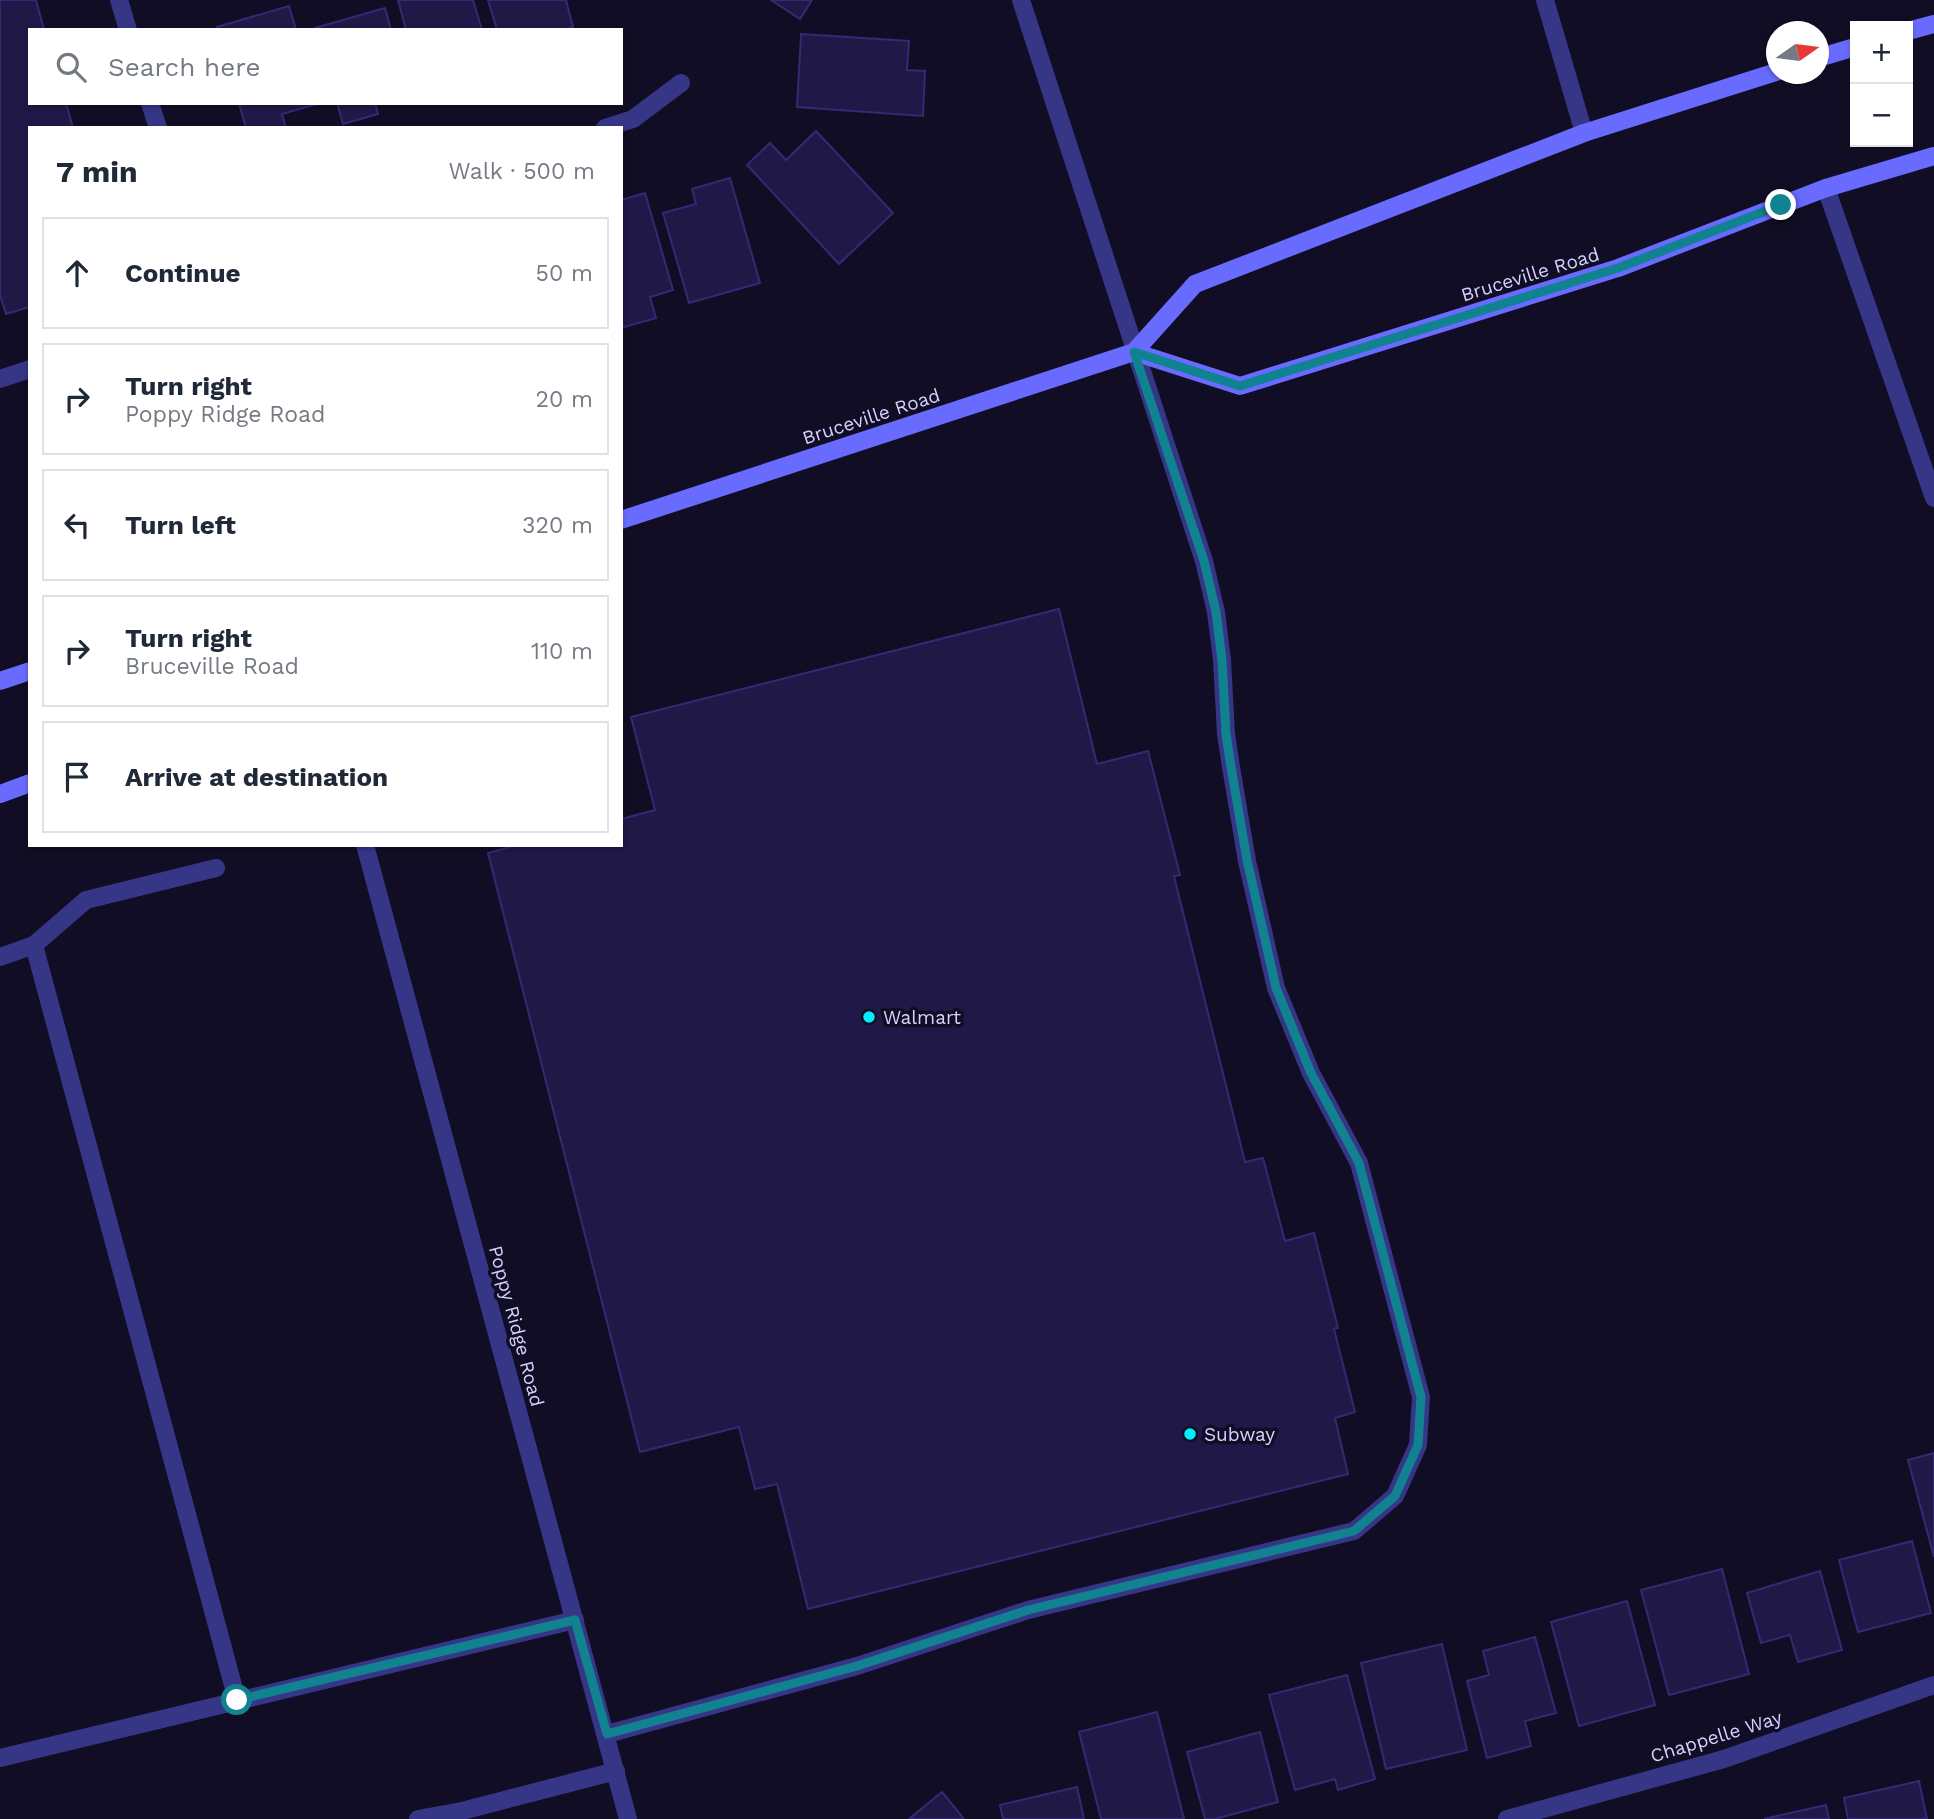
<!DOCTYPE html>
<html lang="en">
<head>
<meta charset="utf-8">
<style>
	body { margin:0; font-family:"Work Sans",sans-serif; background:#f2f2f3; color:#1f2937 }
	.controls { position:absolute; right:21px; top:21px; display:grid; overflow:hidden; border-radius:0px; box-shadow:0 2px 5px #0004 }
	.controls button { width:63px; height:63px; display:grid; place-items:center; padding:0; border:0; border-bottom:2px solid #e0e1e3; background:#fff; color:#1f2937; font:35px sans-serif }
	.compass { position:absolute; left:1766px; top:21px; width:63px; height:63px; border-radius:50%; background:#fff; box-shadow:0 2px 5px #0004; rotate:76deg }
	.stop { position:absolute; width:21px; height:21px; margin:-16px; border:5px solid #118290; border-radius:50%; background:#fff }
	.stop.end { background:#118290; border-color:#fff; box-shadow:0 2px 7px #0008 }
	.list { margin:0; padding:0; list-style:none }
	h2 { display:flex; justify-content:space-between; align-items:center; height:91px; margin:0; padding:0 28px; font-size:30px }
	h2 small { font-size:23px; font-weight:400; color:#747a83 }
	.list li { display:grid; grid-template-columns:46px 1fr auto; gap:21px; align-items:center; box-sizing:border-box; height:112px; margin:0 14px 14px; padding:0 14px; border:2px solid #e0e1e3; border-radius:0px }
	.list b { display:block; font-size:26px; white-space:nowrap }
	.list p { margin:0; font-size:23px; white-space:nowrap; color:#747a83 }
	.list em { font-size:23px; font-style:normal; color:#747a83 }
	.icon { flex:none; width:38px; height:38px; fill:none; stroke:currentColor; stroke-width:2; stroke-linecap:round; stroke-linejoin:round }
	.map { position:relative; flex:none; width:1934px; height:1819px; overflow:hidden }
	.search { position:absolute; background:#fff; box-shadow:0 2px 5px #0004; left:28px; top:28px; width:595px; height:77px; display:flex; align-items:center; gap:18px; box-sizing:border-box; padding:0 24px; border-radius:0px; color:#747a83; font-size:26px }
	.panel { position:absolute; background:#fff; box-shadow:0 2px 5px #0004; left:28px; top:126px; width:595px; height:721px; border-radius:0px }
	.map>svg:first-child { display:block }
	.building { fill:#201947; stroke:#352974; stroke-width:2 }
	.lines { fill:none; stroke-linecap:round; stroke-linejoin:round }
	.lane { stroke:#363687; stroke-width:18 }
	.street { stroke:#363687; stroke-width:18 }
	.secondary { stroke:#696bff; stroke-width:18 }
	.route { stroke:#118290; stroke-width:9 }
	.poi-dot { fill:#00eefd; stroke:#110d25; stroke-width:2.5 }
	.labels { text-anchor:middle; stroke-width:7; stroke-linejoin:round; paint-order:stroke }
	.street-label { font-size:19px; fill:#d5d2ff; stroke:#110d25 }
	.poi-label { font-size:19px; fill:#d5d2ff; stroke:#110d25; text-anchor:start }
</style>
</head>
<body>
<div class="map">
<svg width="1934" height="1819" viewBox="0 0 1934 1819">
	<rect width="100%" height="100%" fill="#110d25"/>
	<path class="building" d="M 0,0 L 36,0 L 44,30 L 30,30 L 30,103 L 66,103 L 73,128 L 30,128 L 30,307 L 6,314 L 0,295 Z
		M 398,0 L 473,0 L 482,30 L 406,30 Z
		M 488,0 L 566,0 L 573,27 L 562,30 L 497,30 Z
		M 771,0 L 812,0 L 800,19 Z
		M 289,6 L 296,30 L 218,30 L 217,27 Z
		M 385,8 L 391,30 L 316,30 L 315,28 Z
		M 801,34 L 909,41 L 907,70 L 925,71 L 923,116 L 797,107 Z
		M 239,103 L 316,103 L 317,104 L 282,114 L 286,128 L 246,128 Z
		M 337,103 L 375,103 L 378,114 L 343,124 Z
		M 816,131 L 893,213 L 839,264 L 747,165 L 770,143 L 786,160 Z
		M 730,178 L 760,283 L 689,303 L 663,213 L 696,204 L 692,189 Z
		M 645,193 L 673,290 L 650,297 L 656,318 L 621,328 L 621,200 Z
		M 1059,609 L 1097,764 L 1148,751 L 1180,875 L 1174,876 L 1245,1162 L 1263,1158 L 1285,1241 L 1314,1233 L 1338,1328 L 1334,1329 L 1355,1412 L 1335,1418 L 1348,1474 L 808,1609 L 777,1484 L 755,1489 L 739,1427 L 640,1452 L 488,853 L 517,845 L 621,845 L 621,819 L 655,810 L 631,717 Z
		M 1934,1453 L 1934,1557 L 1908,1460 Z
		M 1912,1541 L 1931,1613 L 1858,1632 L 1839,1560 Z
		M 1722,1569 L 1749,1674 L 1669,1695 L 1641,1590 Z
		M 1820,1571 L 1842,1650 L 1798,1662 L 1790,1635 L 1761,1643 L 1747,1593 Z
		M 1627,1601 L 1655,1705 L 1579,1726 L 1551,1622 Z
		M 1535,1637 L 1556,1713 L 1525,1721 L 1531,1746 L 1487,1758 L 1467,1681 L 1489,1675 L 1483,1651 Z
		M 1442,1644 L 1467,1750 L 1386,1769 L 1361,1663 Z
		M 1347,1675 L 1375,1779 L 1338,1790 L 1335,1779 L 1295,1790 L 1269,1695 Z
		M 1157,1712 L 1184,1819 L 1101,1819 L 1079,1732 Z
		M 1260,1732 L 1278,1802 L 1215,1819 L 1205,1819 L 1187,1752 Z
		M 1919,1781 L 1927,1819 L 1848,1819 L 1844,1798 Z
		M 1077,1787 L 1084,1819 L 1003,1819 L 1000,1805 Z
		M 942,1792 L 964,1819 L 909,1819 Z
		M 1826,1805 L 1829,1819 L 1764,1819 Z"/>
	<g class="lines">
		<path class="lane" d="M 1545,0 L 1584,133
			M 1826,188 L 1934,498
			M 0,379 L 30,369
			M 34,945 L 237,1700
			M 0,957 L 34,945 L 86,900 L 216,868
			M 607,1734 L 857,1666 L 1028,1610 L 1354,1531 L 1395,1496 L 1418,1445 L 1421,1397 L 1359,1163 L 1311,1073 L 1276,988 L 1247,861 L 1231,767 L 1226,734 L 1222,660 L 1216,612 L 1204,561 L 1021,0
			M 0,1758 L 575,1620
			M 418,1819 L 462,1811 L 616,1771"/>
		<path class="street" d="M 119,0 L 128,30
			M 150,103 L 158,128
			M 605,128 L 633,119 L 681,83
			M 365,845 L 628,1819
			M 1507,1819 L 1724,1759 L 1934,1685"/>
		<path class="secondary" d="M 1908,31 L 1934,24
			M 1818,58 L 1855,47
			M 1134,352 L 1240,386 L 1618,268 L 1826,188 L 1934,156
			M 621,520 L 1134,352 L 1195,284 L 1584,133 L 1776,72
			M 0,681 L 30,671
			M 0,794 L 30,783"/>
	</g>
	<g class="lines">
		<path class="route" d="M 237,1700 L 575,1620 L 607,1734 L 857,1666 L 1028,1610 L 1354,1531 L 1395,1496 L 1418,1445 L 1421,1397 L 1359,1163 L 1311,1073 L 1276,988 L 1247,860 L 1231,767 L 1226,734 L 1222,660 L 1216,612 L 1204,561 L 1134,352 L 1240,386 L 1618,268 L 1781,205"/>
	</g>
	<g class="poi-dot">
		<circle cx="869" cy="1017" r="7"/>
		<circle cx="1190" cy="1434" r="7"/>
	</g>
	<g class="labels">
		<g class="street-label">
			<text transform="translate(1530 274) rotate(-17)" y="7">Bruceville Road</text>
			<text transform="translate(871 416) rotate(-18)" y="7">Bruceville Road</text>
			<text transform="translate(517 1326) rotate(75)" y="7">Poppy Ridge Road</text>
			<text transform="translate(1716 1736) rotate(-17)" y="7">Chappelle Way</text>
		</g>
		<g class="poi-label">
			<text x="883" y="1024">Walmart</text>
			<text x="1204" y="1441">Subway</text>
		</g>
	</g>
</svg>
<div class="controls">
<button>+</button>
<button>−</button>
</div>
<svg class="compass" viewBox="-18 -18 36 36"><path d="M0-13l5 13h-10z" fill="#e53935"/><path d="M0 13l5-13h-10z" fill="#747a83"/></svg>
<div class="stop" style="left:237px;top:1700px"></div>
<div class="stop end" style="left:1781px;top:205px"></div>
<div class="search"><svg class="icon" aria-label="search" viewBox="0 0 24 24"><circle cx="10" cy="10" r="6"/><path d="M15 15l6 6"/></svg>Search here</div>
<section class="panel">
<h2>7 min<small>Walk · 500 m</small></h2>
<ul class="list">
<li><svg class="icon" aria-label="ahead" viewBox="0 0 24 24"><path d="M12 20V5M6 11l6-6 6 6"/></svg><div><b>Continue</b></div><em>50 m</em></li>
<li><svg class="icon" aria-label="right" viewBox="0 0 24 24"><path d="M7 20v-9h11M14 6l5 5-5 5"/></svg><div><b>Turn right</b><p>Poppy Ridge Road</p></div><em>20 m</em></li>
<li><svg class="icon" aria-label="left" viewBox="0 0 24 24"><path d="M17 20v-9H6M10 6l-5 5 5 5"/></svg><div><b>Turn left</b></div><em>320 m</em></li>
<li><svg class="icon" aria-label="right" viewBox="0 0 24 24"><path d="M7 20v-9h11M14 6l5 5-5 5"/></svg><div><b>Turn right</b><p>Bruceville Road</p></div><em>110 m</em></li>
<li><svg class="icon" aria-label="arrive" viewBox="0 0 24 24"><path d="M6 21V4h12l-3 4 3 4H6"/></svg><div><b>Arrive at destination</b></div></li>
</ul>
</section>
</div>
</body>
</html>
